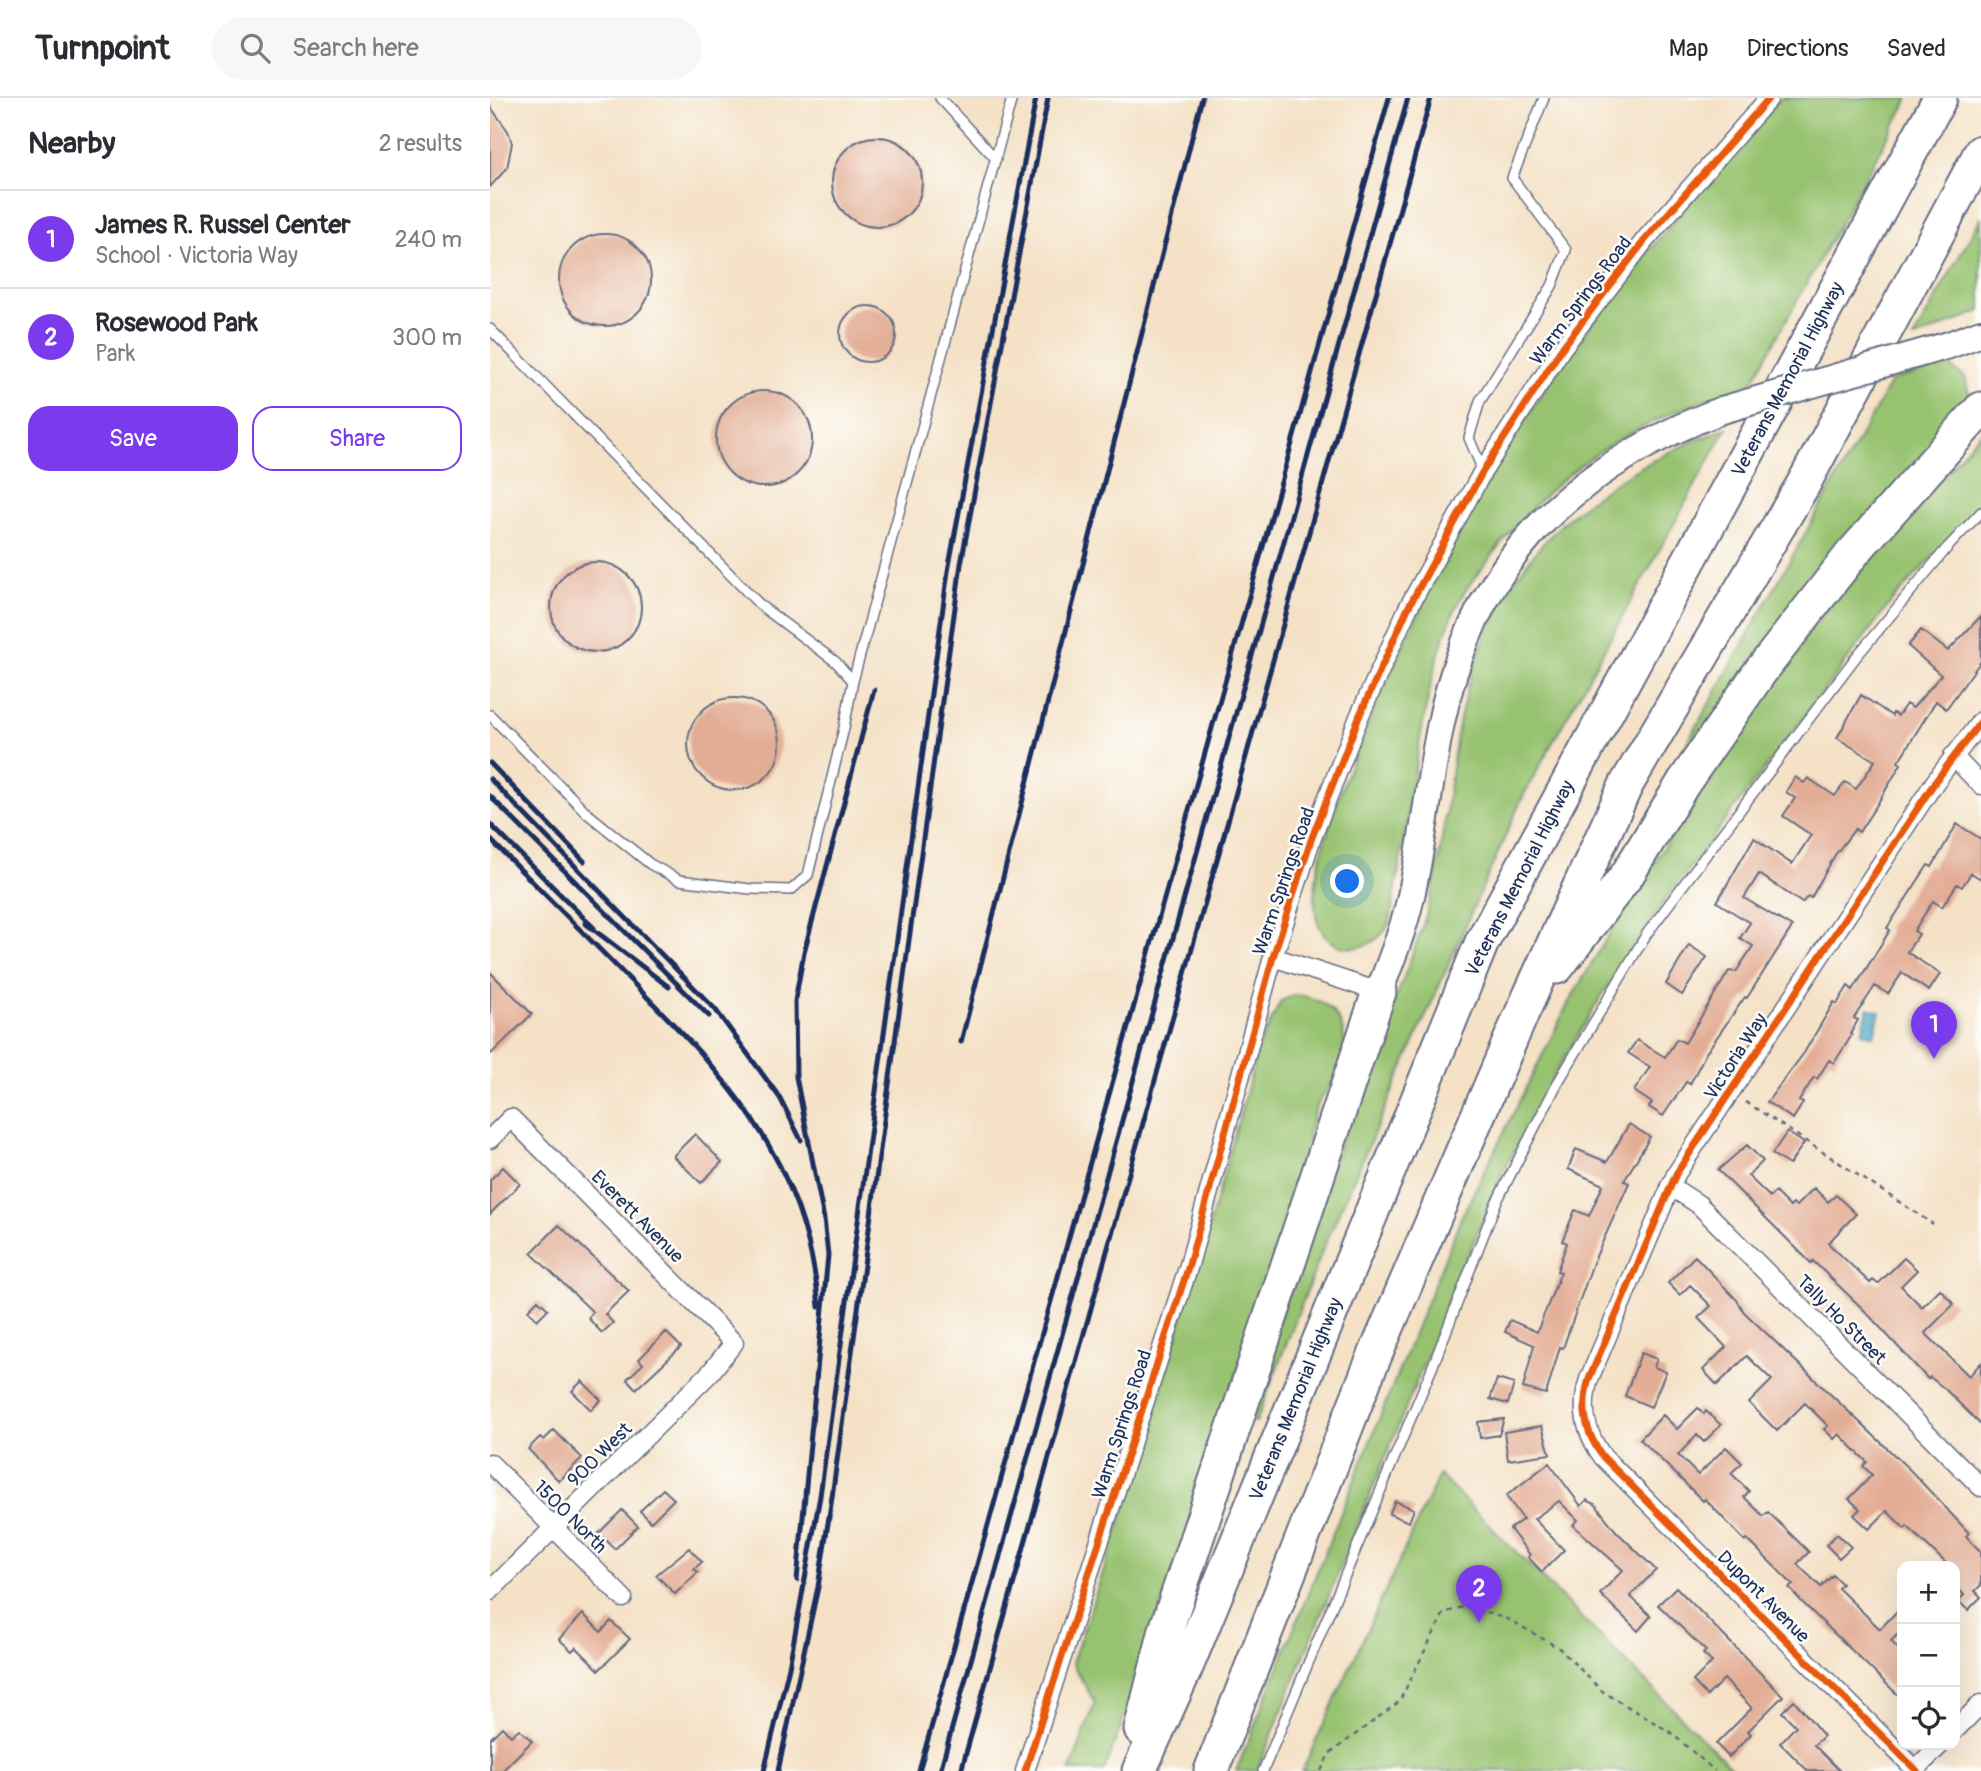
<!DOCTYPE html>
<html lang="en">
<head>
<meta charset="utf-8">
<style>
	body { margin:0; font-family:Pangolin,sans-serif; background:#f7f7f7; color:#2b2b33 }
	.controls { position:absolute; right:21px; bottom:21px; display:grid; overflow:hidden; border-radius:14px; box-shadow:0 7px 28px #0002 }
	.controls button { width:63px; height:63px; display:grid; place-items:center; padding:0; border:0; border-bottom:2px solid #e1e1e2; background:#fff; color:#2b2b33; font:35px sans-serif }
	.you { position:absolute; left:858px; top:784px; width:24px; height:24px; margin:-18px; border:5px solid #fff; border-radius:50%; background:#1a73e8; box-shadow:0 0 0 10px #1a73e833 }
	.badge { display:grid; place-items:center; width:46px; height:46px; border-radius:50%; background:#7c3aed; color:#fff; font-size:23px; font-weight:700 }
	.pin { position:absolute; translate:-50% -58px; filter:drop-shadow(0 2px 4px #0008) }
	.pin::after { content:''; position:absolute; top:37px; width:24px; height:21px; background:inherit; clip-path:polygon(0 0,100% 0,50% 100%) }
	.list { margin:0; padding:0; list-style:none }
	h2 { display:flex; justify-content:space-between; align-items:center; height:91px; margin:0; padding:0 28px; font-size:30px }
	h2 small { font-size:23px; font-weight:400; color:#7c7c81 }
	.list li { display:grid; grid-template-columns:46px 1fr auto; gap:21px; align-items:center; box-sizing:border-box; height:98px; padding:0 28px; border-top:2px solid #e1e1e2 }
	.list b { display:block; font-size:26px; white-space:nowrap }
	.list p { margin:0; font-size:23px; white-space:nowrap; color:#7c7c81 }
	.list em { font-size:23px; font-style:normal; color:#7c7c81 }
	.actions { display:flex; gap:14px; padding:21px 28px }
	.actions a { flex:1; padding:16px 0; border:2px solid #7c3aed; border-radius:21px; text-align:center; font-size:24px; color:#7c3aed }
	.actions .main { background:#7c3aed; color:#fff }
	.icon { flex:none; width:38px; height:38px; fill:none; stroke:currentColor; stroke-width:2; stroke-linecap:round; stroke-linejoin:round }
	.map { position:relative; flex:none; width:1491px; height:1673px; overflow:hidden }
	header { display:flex; align-items:center; gap:42px; box-sizing:border-box; height:98px; padding:0 35px; background:#fff; border-bottom:2px solid #e1e1e2 }
	header strong { font-size:33px }
	nav { display:flex; gap:38px; margin-inline-start:auto; font-size:24px }
	.search { width:490px; height:63px; background:#f7f7f7; display:flex; align-items:center; gap:18px; box-sizing:border-box; padding:0 24px; border-radius:38px; color:#7c7c81; font-size:26px }
	main { display:flex }
	aside { flex:1; background:#fff }
	.map>svg:first-child { display:block }
	.green { fill:#97c26f; stroke:#597866; stroke-width:2 }
	.water { fill:#45a8c4; stroke:#306c91; stroke-width:2 }
	.building { fill:#e3ad95 }
	.lines { fill:none; stroke-linecap:round; stroke-linejoin:round }
	.service-casing { stroke:#676d82; stroke-width:12 }
	.minor-casing { stroke:#676d82; stroke-width:21 }
	.secondary-casing { stroke:#676d82; stroke-width:30 }
	.motorway-casing { stroke:#676d82; stroke-width:37 }
	.path { stroke:#676d82; stroke-width:2.5; stroke-dasharray:5 5; stroke-linecap:butt }
	.service { stroke:#fff; stroke-width:9 }
	.minor { stroke:#fff; stroke-width:18 }
	.secondary { stroke:#fff; stroke-width:26 }
	.motorway { stroke:#fff; stroke-width:33 }
	.rail { stroke:#1b2f5e; stroke-width:5 }
	.secondary-bridge-casing { stroke:#676d82; stroke-width:30; stroke-linecap:butt }
	.secondary-bridge { stroke:#fff; stroke-width:26 }
	.cycleway-casing { stroke:#fdfcf7; stroke-width:11 }
	.cycleway { stroke:#e8590c; stroke-width:7 }
	.labels { text-anchor:middle; stroke-width:5; stroke-linejoin:round; paint-order:stroke }
	.street-label { font-size:19px; fill:#1b2f5e; stroke:#fdfcf7 }
</style>
</head>
<body>
<header>
<strong>Turnpoint</strong>
<div class="search"><svg class="icon" aria-label="search" viewBox="0 0 24 24"><circle cx="10" cy="10" r="6"/><path d="M15 15l6 6"/></svg>Search here</div>
<nav><a>Map</a><a>Directions</a><a>Saved</a></nav>
</header>
<main>
<aside>
<h2>Nearby<small>2 results</small></h2>
<ul class="list">
<li><span class="badge">1</span><div><b>James R. Russel Center</b><p>School · Victoria Way</p></div><em>240 m</em></li>
<li><span class="badge">2</span><div><b>Rosewood Park</b><p>Park</p></div><em>300 m</em></li>
</ul>
<div class="actions"><a class="main">Save</a><a>Share</a></div>
</aside>
<div class="map">
<svg width="1491" height="1673" viewBox="0 0 1491 1673">
	<rect width="100%" height="100%" fill="#fdfcf7"/>
	<filter id="ink" filterUnits="userSpaceOnUse"><feTurbulence type="fractalNoise" baseFrequency=".0143" numOctaves="2"/><feDisplacementMap in="SourceGraphic" scale="14" xChannelSelector="R" yChannelSelector="G"/><feConvolveMatrix kernelMatrix="1 2 1 2 8 2 1 2 1" color-interpolation-filters="sRGB"/></filter>
	<filter id="wash" filterUnits="userSpaceOnUse"><feTurbulence type="fractalNoise" baseFrequency=".00686" numOctaves="4" result="noise"/><feDisplacementMap in="SourceGraphic" scale="28" xChannelSelector="R" yChannelSelector="G"/><feGaussianBlur stdDeviation="1.57" result="paint"/><feColorMatrix in="noise" values="0 0 0 0 0 0 0 0 0 0 0 0 0 0 0 0 0 1.4 0 .05"/><feComposite in="paint" operator="in"/></filter>
	<g filter="url(#wash)">
		<rect width="100%" height="100%" fill="#f4e1c6"/>
		<path class="green" d="M 1291,0 L 1419,0 L 1260,288 C 1150,319 1069,366 1000,460 C 991,472 980,485 972,498 C 943,551 933,624 923,683 C 916,730 908,777 900,824 C 888,850 851,862 832,833 C 821,816 825,785 829,766 C 845,695 876,629 906,563 C 947,475 999,373 1054,293 C 1124,189 1208,93 1291,0 Z
			M 1491,119 L 1491,213 L 1423,241 L 1485,130 Z
			M 1458,267 L 1475,279 L 1479,296 L 1476,304 L 1175,684 L 1402,282 Z
			M 1237,330 L 1033,698 L 835,1146 L 766,1324 L 756,1318 C 785,1235 812,1150 842,1067 C 871,988 904,909 932,830 C 952,771 957,693 968,631 C 998,470 1087,385 1237,330 Z
			M 1491,334 L 1491,407 L 1402,503 L 1178,798 L 1121,882 L 1066,974 L 1011,1077 L 767,1673 L 746,1673 L 971,1120 L 1079,904 L 1132,814 L 1254,625 L 1330,518 Z
			M 805,897 C 851,901 866,941 845,980 C 839,991 829,1001 825,1012 C 817,1033 815,1059 810,1081 L 641,1602 L 614,1673 L 580,1673 L 605,1605 L 582,1565 L 631,1422 L 712,1154 L 769,948 L 791,903 Z
			M 949,1377 L 1245,1673 L 812,1673 Z"/>
		<path class="water" d="M 1378,910 L 1390,914 L 1384,938 L 1372,934 Z"/>
		<g id="blocks">
			<path class="building" d="M 0,8 L 18,33 L 22,45 L 17,70 L 0,89 Z
				M342 84a45 45 0 1 1 90 0a45 45 0 1 1-90 0Z
				M69 182a46 46 0 1 1 92 0a46 46 0 1 1-92 0Z
				M350 236a28 28 0 1 1 56 0a28 28 0 1 1-56 0Z
				M226 341a48 48 0 1 1 96 0a48 48 0 1 1-96 0Z
				M61 509a45 45 0 1 1 90 0a45 45 0 1 1-90 0Z
				M 1491,518 L 1491,563 L 1456,611 L 1446,603 L 1408,664 L 1411,666 L 1388,705 L 1369,734 L 1365,731 L 1345,757 L 1321,800 L 1318,798 L 1312,805 L 1269,776 L 1254,800 L 1302,829 L 1257,900 L 1255,899 L 1216,955 L 1200,986 L 1196,984 L 1173,1018 L 1159,1009 L 1162,1005 L 1144,993 L 1160,969 L 1138,955 L 1147,942 L 1175,959 L 1187,941 L 1195,945 L 1239,873 L 1246,874 L 1263,848 L 1250,840 L 1260,825 L 1227,804 L 1264,740 L 1302,766 L 1321,737 L 1293,718 L 1305,700 L 1296,694 L 1305,679 L 1314,685 L 1318,680 L 1345,698 L 1355,684 L 1366,691 L 1385,663 L 1347,640 L 1371,597 L 1402,618 L 1403,615 L 1408,618 L 1416,606 L 1423,610 L 1451,577 L 1418,548 L 1431,532 L 1458,553 Z
				M198 646a46 46 0 1 1 92 0a46 46 0 1 1-92 0Z
				M 1467,726 L 1491,741 L 1491,781 L 1481,775 L 1472,789 L 1467,786 L 1452,809 L 1443,803 L 1424,833 L 1429,836 L 1417,854 L 1450,876 L 1439,893 L 1412,875 L 1398,896 L 1385,888 L 1364,920 L 1368,922 L 1360,936 L 1362,937 L 1344,965 L 1339,962 L 1327,981 L 1324,979 L 1309,1003 L 1313,1005 L 1303,1021 L 1277,1004 L 1314,955 L 1344,904 L 1347,906 L 1358,888 L 1363,892 L 1400,832 L 1397,830 L 1438,767 L 1442,769 Z
				M 1199,847 L 1217,859 L 1192,897 L 1176,886 Z
				M 0,874 L 42,916 L 0,957 Z
				M 1139,1026 L 1160,1039 L 1134,1083 L 1139,1085 L 1103,1165 L 1073,1250 L 1070,1249 L 1056,1296 L 1033,1290 L 1044,1247 L 1015,1234 L 1020,1222 L 1047,1234 L 1071,1174 L 1067,1173 L 1077,1145 L 1072,1143 L 1085,1112 L 1099,1118 L 1113,1087 L 1078,1071 L 1086,1051 L 1117,1064 Z
				M 1297,1034 L 1314,1045 L 1299,1067 L 1282,1056 Z
				M 205,1036 L 232,1064 L 211,1085 L 183,1058 Z
				M 1257,1047 L 1273,1063 L 1258,1078 L 1280,1099 L 1285,1094 L 1300,1109 L 1303,1106 L 1306,1108 L 1324,1090 L 1338,1104 L 1346,1097 L 1366,1116 L 1338,1145 L 1380,1185 L 1383,1182 L 1388,1186 L 1414,1160 L 1427,1172 L 1411,1188 L 1432,1209 L 1450,1191 L 1464,1206 L 1435,1235 L 1479,1278 L 1491,1265 L 1491,1327 L 1455,1291 L 1440,1279 L 1438,1281 L 1374,1212 L 1323,1163 L 1321,1165 L 1228,1072 Z
				M 13,1069 L 30,1086 L 0,1116 L 0,1082 Z
				M 69,1127 L 139,1193 L 115,1216 L 123,1225 L 112,1235 L 98,1220 L 103,1214 L 41,1155 Z
				M 1205,1158 L 1247,1202 L 1254,1214 L 1421,1373 L 1479,1435 L 1476,1438 L 1491,1454 L 1491,1487 L 1485,1493 L 1491,1499 L 1478,1512 L 1468,1503 L 1474,1497 L 1465,1487 L 1465,1468 L 1459,1468 L 1417,1428 L 1415,1431 L 1397,1413 L 1379,1431 L 1364,1417 L 1370,1411 L 1359,1401 L 1382,1377 L 1373,1368 L 1377,1364 L 1349,1336 L 1344,1341 L 1334,1331 L 1338,1328 L 1315,1305 L 1287,1333 L 1259,1305 L 1282,1282 L 1257,1258 L 1227,1287 L 1213,1272 L 1236,1249 L 1208,1220 L 1221,1208 L 1200,1187 L 1190,1197 L 1178,1185 Z
				M 48,1202 L 58,1211 L 47,1222 L 38,1212 Z
				M 176,1234 L 191,1249 L 146,1291 L 137,1281 L 153,1266 L 149,1261 Z
				M 1151,1255 L 1167,1261 L 1164,1269 L 1176,1274 L 1161,1309 L 1135,1298 Z
				M 1007,1281 L 1024,1286 L 1018,1306 L 1000,1301 Z
				M 92,1283 L 111,1302 L 101,1312 L 82,1293 Z
				M 1208,1310 L 1214,1316 L 1216,1313 L 1231,1327 L 1214,1344 L 1207,1337 L 1188,1357 L 1208,1377 L 1236,1349 L 1252,1365 L 1241,1375 L 1259,1393 L 1254,1399 L 1273,1418 L 1278,1414 L 1319,1454 L 1307,1466 L 1331,1489 L 1343,1477 L 1352,1486 L 1348,1490 L 1390,1531 L 1412,1508 L 1412,1532 L 1401,1543 L 1412,1555 L 1412,1601 L 1313,1505 L 1299,1490 L 1303,1487 L 1257,1441 L 1255,1443 L 1215,1401 L 1213,1403 L 1150,1341 L 1173,1317 L 1187,1331 Z
				M 1014,1321 L 1009,1337 L 990,1340 L 988,1324 Z
				M 1052,1328 L 1060,1356 L 1018,1362 L 1014,1334 Z
				M 64,1332 L 92,1360 L 69,1383 L 38,1351 L 50,1339 L 54,1342 Z
				M 1059,1365 L 1091,1408 L 1097,1402 L 1105,1406 L 1126,1433 L 1166,1472 L 1140,1498 L 1161,1518 L 1148,1533 L 1110,1496 L 1133,1472 L 1083,1427 L 1088,1422 L 1069,1403 L 1044,1421 L 1074,1452 L 1052,1474 L 1038,1459 L 1040,1457 L 1020,1431 L 1033,1421 L 1016,1398 Z
				M 173,1391 L 184,1401 L 161,1424 L 150,1413 Z
				M 905,1403 L 924,1411 L 919,1424 L 899,1416 Z
				M 132,1412 L 148,1428 L 125,1451 L 109,1435 Z
				M 1347,1436 L 1361,1449 L 1349,1460 L 1336,1447 Z
				M 199,1450 L 212,1464 L 204,1471 L 208,1474 L 185,1496 L 166,1477 Z
				M 1186,1489 L 1293,1598 L 1258,1633 L 1261,1636 L 1239,1659 L 1226,1646 L 1262,1610 L 1234,1581 L 1217,1598 L 1203,1583 L 1222,1564 L 1213,1556 L 1216,1553 L 1168,1507 Z
				M 93,1516 L 111,1534 L 121,1523 L 140,1541 L 109,1572 L 86,1549 L 82,1553 L 69,1541 Z
				M 1304,1602 L 1334,1638 L 1324,1647 L 1350,1673 L 1318,1673 L 1290,1645 L 1306,1628 L 1292,1614 Z
				M 12,1629 L 21,1638 L 29,1631 L 42,1643 L 12,1673 L 0,1673 L 0,1641 Z"/>
		</g>
	</g>
	<g filter="url(#ink)">
		<use href="#blocks" fill-opacity="0" stroke="#676d82" stroke-width="2"/>
		<g class="lines">
			<defs>
				<path id="service" d="M 450,0 L 506,61
					M 0,231 L 271,508 L 346,564 L 363,583
					M 993,373 L 979,340 L 990,303 L 1062,188 L 1076,152 L 1022,80 L 1054,0
					M 0,617 L 98,716 L 160,766 L 189,782 L 260,791 L 301,792 L 318,777 L 354,630 L 363,583 L 522,0
					M 773,1673 L 942,1270 L 1006,1105 L 1067,986 L 1156,837 L 1200,778 L 1366,559 L 1457,450 L 1491,414"/>
				<path id="minor" d="M 1463,658 L 1491,687
					M 783,859 L 889,894
					M 0,1041 L 21,1020 L 244,1245 L 220,1275 L 0,1493
					M 1180,1088 L 1208,1106 L 1491,1389
					M 0,1365 L 133,1500
					M 1465,1632 L 1491,1606
					M 1426,1671 L 1450,1647
					M 535,1673 L 699,1167 L 783,859 L 821,742 L 869,619 L 918,510 L 993,373 L 1072,250 L 1155,142 L 1279,0
					M 1427,1673 L 1113,1359 C 1095,1335 1090,1310 1099,1281 L 1186,1076 L 1445,684 L 1491,623"/>
				<path id="secondary" d="M 1459,247 L 1491,235
					M 889,894 C 901,862 914,831 921,798 C 934,741 939,682 951,625 C 984,463 1081,370 1232,312"/>
				<path id="motorway" d="M 1067,869 L 1137,777 L 1194,684 L 1270,574 L 1362,456 L 1491,311
					M 651,1631 L 676,1532 L 889,894
					M 649,1673 L 697,1567 L 992,844 L 1450,0
					M 721,1673 L 877,1276 L 1032,915 L 1136,687 L 1314,385 L 1491,54"/>
			</defs>
			<use href="#service" class="service-casing"/>
			<use href="#minor" class="minor-casing"/>
			<use href="#secondary" class="secondary-casing"/>
			<use href="#motorway" class="motorway-casing"/>
			<path class="path" d="M 1256,1004 L 1443,1126
				M 831,1673 L 839,1656 L 909,1604 L 954,1515 L 976,1508 L 1020,1522 L 1069,1550 L 1112,1593 L 1180,1634 L 1225,1673"/>
			<use href="#service" class="service"/>
			<use href="#minor" class="minor"/>
			<use href="#secondary" class="secondary"/>
			<use href="#motorway" class="motorway"/>
			<path class="rail" d="M 0,665 L 94,763
				M 0,681 L 225,911 L 290,1000 L 311,1042
				M 0,698 L 219,918
				M 0,726 L 104,830
				M 0,741 C 46,788 93,834 139,881 C 238,980 316,1062 329,1209
				M 95,825 L 179,889
				M 471,944 L 712,0
				M 307,1482 L 338,1157 L 334,1121 L 306,979 L 305,903 L 314,854 L 384,592
				M 274,1673 L 299,1569 L 330,1398 L 458,473 L 546,0
				M 288,1673 L 328,1489 L 341,1406 L 471,466 L 558,0
				M 429,1673 L 899,0
				M 450,1673 L 918,0
				M 471,1673 L 941,0"/>
			<defs>
				<path id="secondary-bridge" d="M 1232,312 L 1459,247"/>
			</defs>
			<use href="#secondary-bridge" class="secondary-bridge-casing"/>
			<use href="#secondary-bridge" class="secondary-bridge"/>
			<defs>
				<path id="cycleway" d="M 535,1673 L 699,1167 L 783,859 L 821,742 L 869,619 L 918,510 L 993,373 L 1072,250 L 1155,142 L 1279,0
					M 1427,1673 L 1113,1359 C 1095,1335 1090,1310 1099,1281 L 1186,1076 L 1445,684 L 1491,623"/>
			</defs>
			<use href="#cycleway" class="cycleway-casing"/>
			<use href="#cycleway" class="cycleway"/>
		</g>
	</g>
	<g class="labels">
		<g class="street-label">
			<text transform="translate(1090 202) rotate(-53)" y="7">Warm Springs Road</text>
			<text transform="translate(1297 281) rotate(-62)" y="7">Veterans Memorial Highway</text>
			<text transform="translate(1029 780) rotate(-63)" y="7">Veterans Memorial Highway</text>
			<text transform="translate(793 783) rotate(-71)" y="7">Warm Springs Road</text>
			<text transform="translate(1245 958) rotate(-57)" y="7">Victoria Way</text>
			<text transform="translate(148 1118) rotate(45)" y="7">Everett Avenue</text>
			<text transform="translate(1352 1221) rotate(45)" y="7">Tally Ho Street</text>
			<text transform="translate(805 1301) rotate(-68)" y="7">Veterans Memorial Highway</text>
			<text transform="translate(631 1326) rotate(-72)" y="7">Warm Springs Road</text>
			<text transform="translate(109 1356) rotate(-45)" y="7">900 West</text>
			<text transform="translate(81 1418) rotate(45)" y="7">1500 North</text>
			<text transform="translate(1274 1498) rotate(45)" y="7">Dupont Avenue</text>
		</g>
	</g>
</svg>
<div class="controls">
<button>+</button>
<button>−</button>
<button><svg class="icon" aria-label="locate" viewBox="0 0 24 24"><circle cx="12" cy="12" r="6"/><path d="M12 2v4M12 18v4M2 12h4M18 12h4"/></svg></button>
</div>
<div class="you"></div>
<div class="pin badge" style="left:1444px;top:961px">1</div>
<div class="pin badge" style="left:989px;top:1525px">2</div>
</div>
</main>
</body>
</html>
